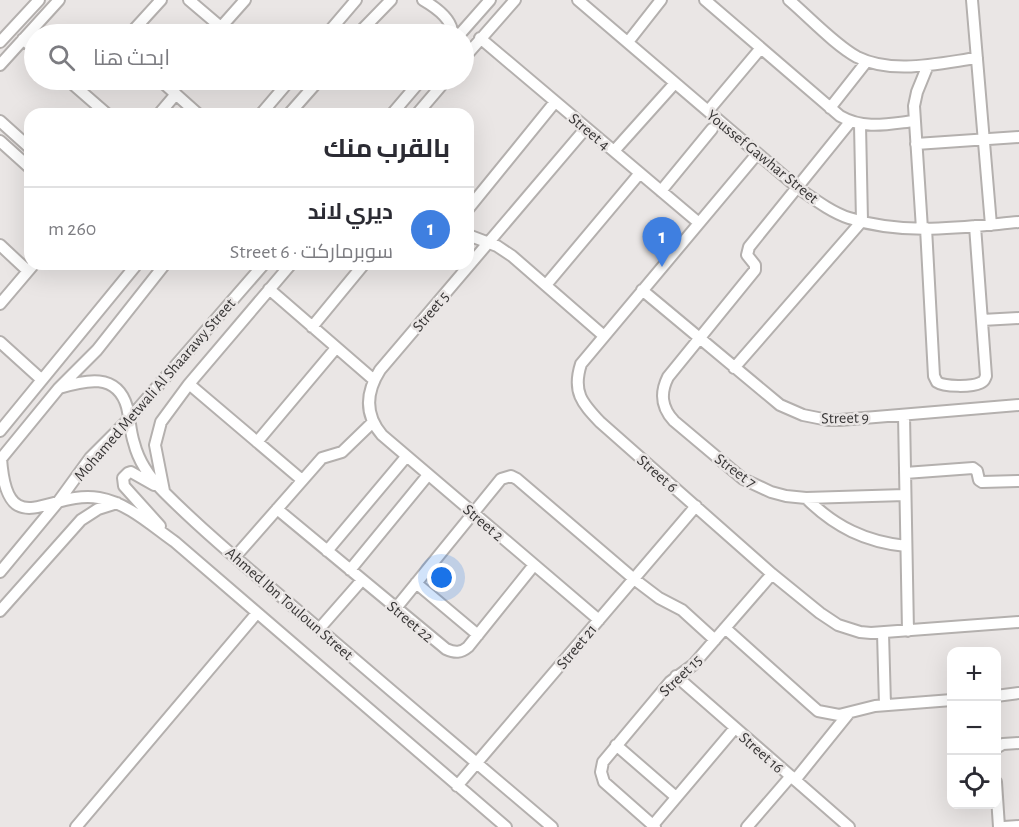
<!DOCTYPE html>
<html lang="ar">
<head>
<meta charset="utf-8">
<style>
	body { margin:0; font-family:"Alegreya Sans",Cairo,sans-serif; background:#f7f7f7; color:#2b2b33; direction:rtl }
	.controls { position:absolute; right:18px; bottom:18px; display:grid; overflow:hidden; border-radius:12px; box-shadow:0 6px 24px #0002 }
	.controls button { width:54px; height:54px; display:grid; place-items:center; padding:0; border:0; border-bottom:2px solid #e1e1e2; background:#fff; color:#2b2b33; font:30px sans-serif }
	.you { position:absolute; left:442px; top:578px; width:21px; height:21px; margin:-15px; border:4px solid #fff; border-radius:50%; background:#1a73e8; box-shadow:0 0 0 9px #1a73e833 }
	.badge { display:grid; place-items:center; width:39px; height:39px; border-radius:50%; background:#c6364c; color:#fff; font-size:20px; font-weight:700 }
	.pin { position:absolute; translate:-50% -50px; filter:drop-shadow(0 2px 3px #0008) }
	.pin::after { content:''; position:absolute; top:32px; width:21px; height:18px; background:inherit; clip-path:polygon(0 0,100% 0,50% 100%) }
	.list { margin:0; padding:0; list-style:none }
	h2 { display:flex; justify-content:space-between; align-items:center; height:78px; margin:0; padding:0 24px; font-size:26px }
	h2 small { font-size:20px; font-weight:400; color:#7c7c81 }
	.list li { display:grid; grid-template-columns:39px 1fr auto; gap:18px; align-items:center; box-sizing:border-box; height:84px; padding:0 24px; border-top:2px solid #e1e1e2 }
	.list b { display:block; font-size:22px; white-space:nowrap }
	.list p { margin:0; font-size:20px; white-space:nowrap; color:#7c7c81 }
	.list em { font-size:20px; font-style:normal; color:#7c7c81 }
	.icon { flex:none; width:33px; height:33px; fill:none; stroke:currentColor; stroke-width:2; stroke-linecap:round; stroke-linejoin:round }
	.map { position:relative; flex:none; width:1019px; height:827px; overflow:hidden; direction:ltr }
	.search { position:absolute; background:#fff; box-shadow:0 6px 24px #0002; left:24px; top:24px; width:450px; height:66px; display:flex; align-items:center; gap:15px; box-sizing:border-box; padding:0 21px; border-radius:33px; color:#7c7c81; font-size:22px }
	.panel { position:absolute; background:#fff; box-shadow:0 6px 24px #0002; left:24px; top:108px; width:450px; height:162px; border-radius:18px; direction:rtl }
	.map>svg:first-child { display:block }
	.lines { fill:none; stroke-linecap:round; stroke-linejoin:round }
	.minor-casing { stroke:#b4b0ae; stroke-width:14 }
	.minor { stroke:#fff; stroke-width:10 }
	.labels { text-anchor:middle; stroke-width:5; stroke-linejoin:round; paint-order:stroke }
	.street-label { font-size:16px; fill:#383636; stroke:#eae6e5 }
</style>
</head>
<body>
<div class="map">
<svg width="1019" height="827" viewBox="0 0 1019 827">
	<rect width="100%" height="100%" fill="#eae6e5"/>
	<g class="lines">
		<defs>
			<path id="minor" d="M 189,0 L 229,34
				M 423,0 C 435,7 453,19 452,34
				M 578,0 L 798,188 C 814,199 831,212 849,218 C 904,236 963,227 1019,222
				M 705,0 L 840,116 C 864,130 888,124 914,121
				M 789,0 C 809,17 835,45 857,57 C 893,75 940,63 977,58
				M 972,0 L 991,225
				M 221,27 L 245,0
				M 130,34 L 161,0
				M 327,34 L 356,0
				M 358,34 L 391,0
				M 460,34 L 490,0
				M 480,38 L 699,223
				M 23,39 L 34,49
				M 0,42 L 39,0
				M 628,42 L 661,0
				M 464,58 L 515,0
				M 0,65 L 59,0
				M 68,80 L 107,114
				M 160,80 L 198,114
				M 80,90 L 89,80
				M 830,108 L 867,61
				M 708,111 L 761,48
				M 159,114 L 176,94
				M 261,114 L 290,80
				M 289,114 L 319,80
				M 392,114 L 421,80
				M 417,114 L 446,80
				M 0,121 L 30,148
				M 850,122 L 749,247 L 747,255 L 755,265 L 755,270 L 668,377 C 660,393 661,407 674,421 L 743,479 L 771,492 L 786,496 L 806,498 L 905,495
				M 586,128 L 380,370 C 366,392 364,414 382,435 L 599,620
				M 0,141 L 30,168
				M 916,144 L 1019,137
				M 614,151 L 675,83
				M 757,154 L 581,364 C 572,392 582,403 600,422 L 772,574 L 820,613 L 838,625 L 860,632 L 871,633 L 1019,622
				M 661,191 L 712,129
				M 468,209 L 555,102
				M 926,228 L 934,376 L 937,382 C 944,387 972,387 980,383 C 985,381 984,380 986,376 L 975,226
				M 922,229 L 914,106 L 917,92 L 928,65
				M 468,235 L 497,246 L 512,256 L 604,336
				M 0,245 L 28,271
				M 546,285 L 640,173
				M 269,289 L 374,380
				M 642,290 L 780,405 L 803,415 L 828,420 L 840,420 L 1019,405
				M 0,304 L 34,264
				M 982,320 L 1019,318
				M 312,327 L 364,264
				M 0,342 L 42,380
				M 734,368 L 862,221 L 860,125
				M 189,384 L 302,480
				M 59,388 C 85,380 117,372 127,407 C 130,419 130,431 134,443 C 139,463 150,478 164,492 C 212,540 266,583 317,627 C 395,694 473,760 552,827
				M 904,415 L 908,631
				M 0,431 L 137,264
				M 257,442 L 336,348
				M 1,458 C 7,546 50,489 99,498 C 128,503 152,526 175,542 L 506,827
				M 0,460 L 59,388 L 97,350 L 165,264
				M 905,473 L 973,468 L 977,471 L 979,480 L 982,482 L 1019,481
				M 154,485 L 131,472 L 128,473 L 123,478 L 124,486 L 160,526
				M 164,491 L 155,445 L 161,422 L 189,384 L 291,264
				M 806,498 C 835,527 866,542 906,546
				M 277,509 L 446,649 C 455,653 461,653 468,647 L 534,565
				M 327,551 L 406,457
				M 235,557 L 322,458 L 342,452 L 373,422
				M 350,570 L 428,475
				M 0,572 L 58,502 L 90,458 L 129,419 L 264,264
				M 416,583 L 478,635
				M 396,608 L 501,479 L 511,476 L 517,479 L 634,579 L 659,598 L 682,610 L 715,640
				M 0,611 L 81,520 L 98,509 L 117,503
				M 725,628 L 810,704 L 818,711 L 839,715 L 875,706 L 952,700
				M 319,629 L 362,580
				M 883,633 L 885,705
				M 676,676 L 849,827
				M 996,696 L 1019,693
				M 616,745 L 676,797
				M 996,748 L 1003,744 L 1019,743
				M 795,780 L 849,713
				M 996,782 L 999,827
				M 457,786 L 696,506
				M 653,825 L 735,728
				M 76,827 L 257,613
				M 655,827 L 604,782 L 601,772 L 603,762 L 670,682 L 693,665 L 772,574
				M 747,827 L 791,776
				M 1004,827 L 1019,826"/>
		</defs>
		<use href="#minor" class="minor-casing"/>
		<use href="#minor" class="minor"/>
	</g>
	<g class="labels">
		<g class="street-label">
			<text transform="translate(590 131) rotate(40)" y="6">Street 4</text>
			<text transform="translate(763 156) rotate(39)" y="6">Youssef Gawhar Street</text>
			<text transform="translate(430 311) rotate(-50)" y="6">Street 5</text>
			<text transform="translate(154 389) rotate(-49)" y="6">Mohamed Metwali Al Shaarawy Street</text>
			<text transform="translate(845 417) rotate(-1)" y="6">Street 9</text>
			<text transform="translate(736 470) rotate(36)" y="6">Street 7</text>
			<text transform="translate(658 473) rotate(41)" y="6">Street 6</text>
			<text transform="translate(484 522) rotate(40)" y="6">Street 2</text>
			<text transform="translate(290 603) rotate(41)" y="6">Ahmed Ibn Touloun Street</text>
			<text transform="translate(411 621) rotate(40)" y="6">Street 22</text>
			<text transform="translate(576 646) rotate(-50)" y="6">Street 21</text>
			<text transform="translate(680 675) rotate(-44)" y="6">Street 15</text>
			<text transform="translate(762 752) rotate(41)" y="6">Street 16</text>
		</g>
	</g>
</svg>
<div class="controls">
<button>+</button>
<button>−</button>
<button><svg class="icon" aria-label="locate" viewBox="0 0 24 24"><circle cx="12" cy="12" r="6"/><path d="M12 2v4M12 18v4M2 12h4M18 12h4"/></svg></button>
</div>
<div class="you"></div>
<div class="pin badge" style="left:662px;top:267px;background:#3f7fe0">1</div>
<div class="search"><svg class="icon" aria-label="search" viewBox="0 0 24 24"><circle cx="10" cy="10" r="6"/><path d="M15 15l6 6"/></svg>ابحث هنا</div>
<section class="panel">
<h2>بالقرب منك<small></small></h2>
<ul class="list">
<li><span class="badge" style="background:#3f7fe0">1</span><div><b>ديري لاند</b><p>سوبرماركت · Street 6</p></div><em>260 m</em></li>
</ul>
</section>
</div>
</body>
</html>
